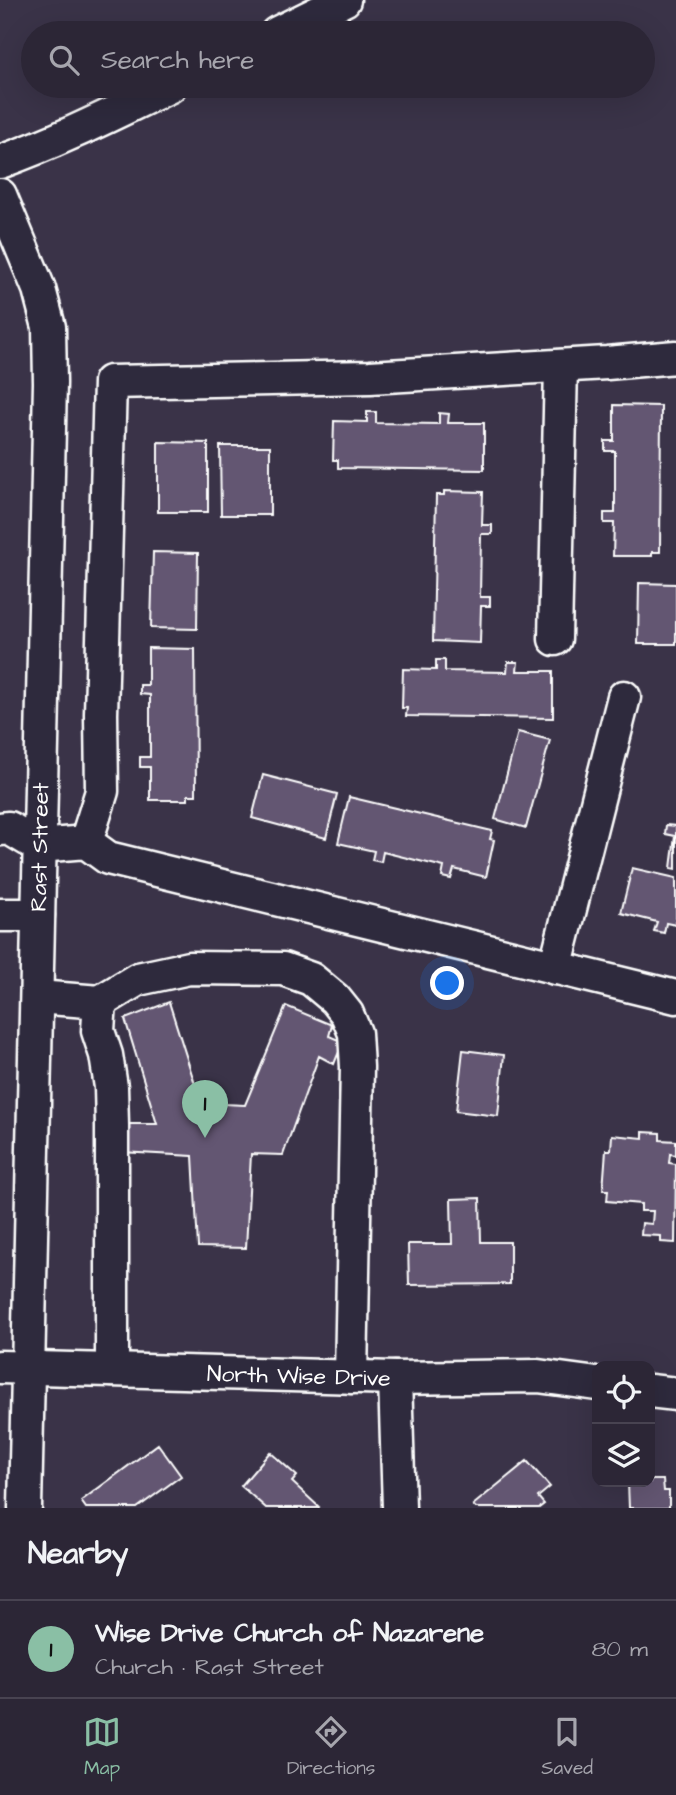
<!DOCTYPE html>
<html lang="en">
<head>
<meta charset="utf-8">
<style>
	body { margin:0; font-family:"Architects Daughter",sans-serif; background:#342e3e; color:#f1f3f6 }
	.controls { position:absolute; right:21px; bottom:21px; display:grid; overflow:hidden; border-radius:14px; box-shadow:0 7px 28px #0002 }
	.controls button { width:63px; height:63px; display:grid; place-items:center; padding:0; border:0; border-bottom:2px solid #484351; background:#2c2636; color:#f1f3f6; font:35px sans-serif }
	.you { position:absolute; left:448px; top:984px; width:24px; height:24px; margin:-18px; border:5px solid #fff; border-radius:50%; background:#1a73e8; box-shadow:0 0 0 10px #1a73e833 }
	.badge { display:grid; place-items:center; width:46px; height:46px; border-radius:50%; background:#8abfa5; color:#111; font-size:23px; font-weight:700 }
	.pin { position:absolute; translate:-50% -58px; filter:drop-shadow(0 2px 4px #0008) }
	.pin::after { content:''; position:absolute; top:37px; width:24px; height:21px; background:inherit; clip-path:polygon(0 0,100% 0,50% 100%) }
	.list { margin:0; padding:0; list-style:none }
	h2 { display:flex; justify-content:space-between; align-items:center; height:91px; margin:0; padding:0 28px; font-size:30px }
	h2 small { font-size:23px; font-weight:400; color:#a6a5ad }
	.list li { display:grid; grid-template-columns:46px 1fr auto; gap:21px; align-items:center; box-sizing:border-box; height:98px; padding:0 28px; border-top:2px solid #484351 }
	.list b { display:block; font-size:26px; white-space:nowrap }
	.list p { margin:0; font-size:23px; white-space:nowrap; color:#a6a5ad }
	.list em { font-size:23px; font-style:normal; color:#a6a5ad }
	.icon { flex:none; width:38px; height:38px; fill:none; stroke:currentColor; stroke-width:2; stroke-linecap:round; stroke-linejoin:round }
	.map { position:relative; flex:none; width:676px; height:1508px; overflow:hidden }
	.search { position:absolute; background:#2c2636; box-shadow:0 7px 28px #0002; left:21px; right:21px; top:21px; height:77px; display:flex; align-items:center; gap:18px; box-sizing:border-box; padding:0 24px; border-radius:38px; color:#a6a5ad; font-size:26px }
	.sheet { height:189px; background:#2c2636 }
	nav { display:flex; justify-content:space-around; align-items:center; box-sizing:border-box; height:98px; border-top:2px solid #484351; background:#2c2636; font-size:19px; color:#a6a5ad }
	nav a { display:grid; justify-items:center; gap:4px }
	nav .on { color:#8abfa5 }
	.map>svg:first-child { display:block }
	.building { fill:#645672; stroke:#fff; stroke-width:2 }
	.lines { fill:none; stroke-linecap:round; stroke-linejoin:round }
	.minor-casing { stroke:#fff; stroke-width:37 }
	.minor { stroke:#2f2a3d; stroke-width:32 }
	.labels { text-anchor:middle; stroke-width:6; stroke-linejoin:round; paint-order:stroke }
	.street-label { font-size:23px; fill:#fff; stroke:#2f2a3d }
</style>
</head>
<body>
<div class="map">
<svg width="676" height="1508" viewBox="0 0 676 1508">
	<rect width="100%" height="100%" fill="#3a3348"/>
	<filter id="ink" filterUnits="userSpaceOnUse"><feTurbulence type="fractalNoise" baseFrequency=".0143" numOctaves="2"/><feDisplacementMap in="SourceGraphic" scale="14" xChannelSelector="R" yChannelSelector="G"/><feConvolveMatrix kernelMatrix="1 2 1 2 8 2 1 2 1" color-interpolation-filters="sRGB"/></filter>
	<g filter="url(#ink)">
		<path class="building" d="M 614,405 L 661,406 L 660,552 L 652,552 L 652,556 L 613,556 L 614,523 L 604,523 L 604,513 L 615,513 L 615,451 L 605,451 L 605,441 L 614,441 Z
			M 367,412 L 376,412 L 376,423 L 439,424 L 439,413 L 449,414 L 448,423 L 484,423 L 484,470 L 338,468 L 338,460 L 333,460 L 334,421 L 367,422 Z
			M 158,442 L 208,443 L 208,512 L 158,512 Z
			M 220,446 L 270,446 L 270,515 L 221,515 Z
			M 444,491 L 483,492 L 482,525 L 492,525 L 492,534 L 481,534 L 480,597 L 490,597 L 490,606 L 481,606 L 480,643 L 433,641 L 436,495 L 444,495 Z
			M 153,552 L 198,553 L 197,629 L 151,628 Z
			M 639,583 L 676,584 L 676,644 L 638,644 Z
			M 148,648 L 195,649 L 196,795 L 188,795 L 188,800 L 150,800 L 150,767 L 140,767 L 140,757 L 150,757 L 150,695 L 140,694 L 140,685 L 148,685 Z
			M 436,660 L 445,660 L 445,671 L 507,672 L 508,662 L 518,662 L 517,671 L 553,671 L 553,718 L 406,716 L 407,708 L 402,708 L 403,669 L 436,670 Z
			M 518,732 L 550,740 L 526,828 L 495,819 Z
			M 263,775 L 337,794 L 326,838 L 252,818 Z
			M 349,797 L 492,831 L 490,839 L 494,840 L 486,877 L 454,869 L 451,879 L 442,877 L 444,867 L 383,852 L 381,862 L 372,860 L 374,851 L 338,843 Z
			M 666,825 L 676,826 L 676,869 L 671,868 L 675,836 L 665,834 Z
			M 632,868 L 676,878 L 676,925 L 666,923 L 664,933 L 654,931 L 657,922 L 621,913 Z
			M 169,1002 L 201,1103 L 245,1105 L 286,1006 L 332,1025 L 329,1036 L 343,1042 L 334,1064 L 319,1056 L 283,1155 L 251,1154 L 246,1248 L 198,1247 L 193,1156 L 121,1152 L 121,1124 L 157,1124 L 125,1019 Z
			M 463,1050 L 504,1055 L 498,1116 L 456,1111 Z
			M 643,1132 L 660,1133 L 660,1140 L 676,1141 L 676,1155 L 670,1154 L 669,1163 L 676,1164 L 675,1243 L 661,1242 L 661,1236 L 641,1235 L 642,1223 L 652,1224 L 653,1211 L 641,1211 L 641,1204 L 607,1201 L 608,1190 L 603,1190 L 606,1150 L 611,1150 L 612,1135 L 643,1138 Z
			M 480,1198 L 481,1242 L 510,1242 L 510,1284 L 409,1285 L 408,1244 L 452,1244 L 451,1199 Z
			M 158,1444 L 181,1476 L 137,1508 L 86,1508 L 81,1501 Z
			M 270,1452 L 297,1476 L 292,1482 L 319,1507 L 318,1508 L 266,1508 L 241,1486 Z
			M 527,1461 L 550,1487 L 538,1497 L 544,1504 L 539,1508 L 476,1508 L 473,1505 Z
			M 650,1480 L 663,1480 L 664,1491 L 669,1491 L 669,1508 L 629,1508 L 628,1482 L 650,1482 Z"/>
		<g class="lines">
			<defs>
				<g id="minor">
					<path d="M 277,33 L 344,0"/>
					<path d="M 0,162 C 59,141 114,113 170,86"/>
					<path d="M 0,195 L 39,289 L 49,327 L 50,383 L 25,1508"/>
					<path d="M 555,639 L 561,366"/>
					<path d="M 0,829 L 9,828 L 39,846 L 86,842 L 108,858 L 676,997"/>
					<path d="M 86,842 L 102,791 L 101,714 L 110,382 L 370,377 L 607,363 L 676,357"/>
					<path d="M 0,915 L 38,915"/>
					<path d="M 555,968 L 624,697"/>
					<path d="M 37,997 L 100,1002"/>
					<path id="s1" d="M 0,1367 L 395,1378 L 538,1376 L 597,1384"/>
					<path d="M 112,1370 L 112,1126 L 111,1087 L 106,1055 L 98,1031 L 100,1002 L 138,979 L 189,968 L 283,969 L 311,979 L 335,999 L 347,1014 L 355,1033 L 357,1067 L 351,1377"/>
					<path d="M 395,1378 L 399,1508"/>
					<path d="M 650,1391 L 676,1394"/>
				</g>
			</defs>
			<use href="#minor" class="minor-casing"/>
			<use href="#minor" class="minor"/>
		</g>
	</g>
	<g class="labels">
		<g class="street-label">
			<text transform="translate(39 847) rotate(-89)" y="8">Rast Street</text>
			<text dy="8" stroke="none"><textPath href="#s1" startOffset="299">North Wise Drive</textPath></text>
		</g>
	</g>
</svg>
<div class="controls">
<button><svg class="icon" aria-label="locate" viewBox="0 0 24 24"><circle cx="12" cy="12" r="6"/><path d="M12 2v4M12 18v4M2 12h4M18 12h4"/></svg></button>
<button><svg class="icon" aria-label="layers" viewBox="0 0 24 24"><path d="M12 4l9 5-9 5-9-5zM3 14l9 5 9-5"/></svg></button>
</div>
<div class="you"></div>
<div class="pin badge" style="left:205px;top:1138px">1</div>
<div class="search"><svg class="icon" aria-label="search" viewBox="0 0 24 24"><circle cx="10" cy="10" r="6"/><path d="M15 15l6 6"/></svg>Search here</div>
</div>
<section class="sheet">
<h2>Nearby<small></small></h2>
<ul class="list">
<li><span class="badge">1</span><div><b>Wise Drive Church of Nazarene</b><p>Church · Rast Street</p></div><em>80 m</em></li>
</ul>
</section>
<nav>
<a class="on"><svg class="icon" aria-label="map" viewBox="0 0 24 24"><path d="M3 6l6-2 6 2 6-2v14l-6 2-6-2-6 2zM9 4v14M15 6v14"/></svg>Map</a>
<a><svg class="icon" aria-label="directions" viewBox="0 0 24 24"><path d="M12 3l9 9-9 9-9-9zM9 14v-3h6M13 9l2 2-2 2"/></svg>Directions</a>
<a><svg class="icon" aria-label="saved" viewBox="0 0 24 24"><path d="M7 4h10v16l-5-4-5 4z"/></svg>Saved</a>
</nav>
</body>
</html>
